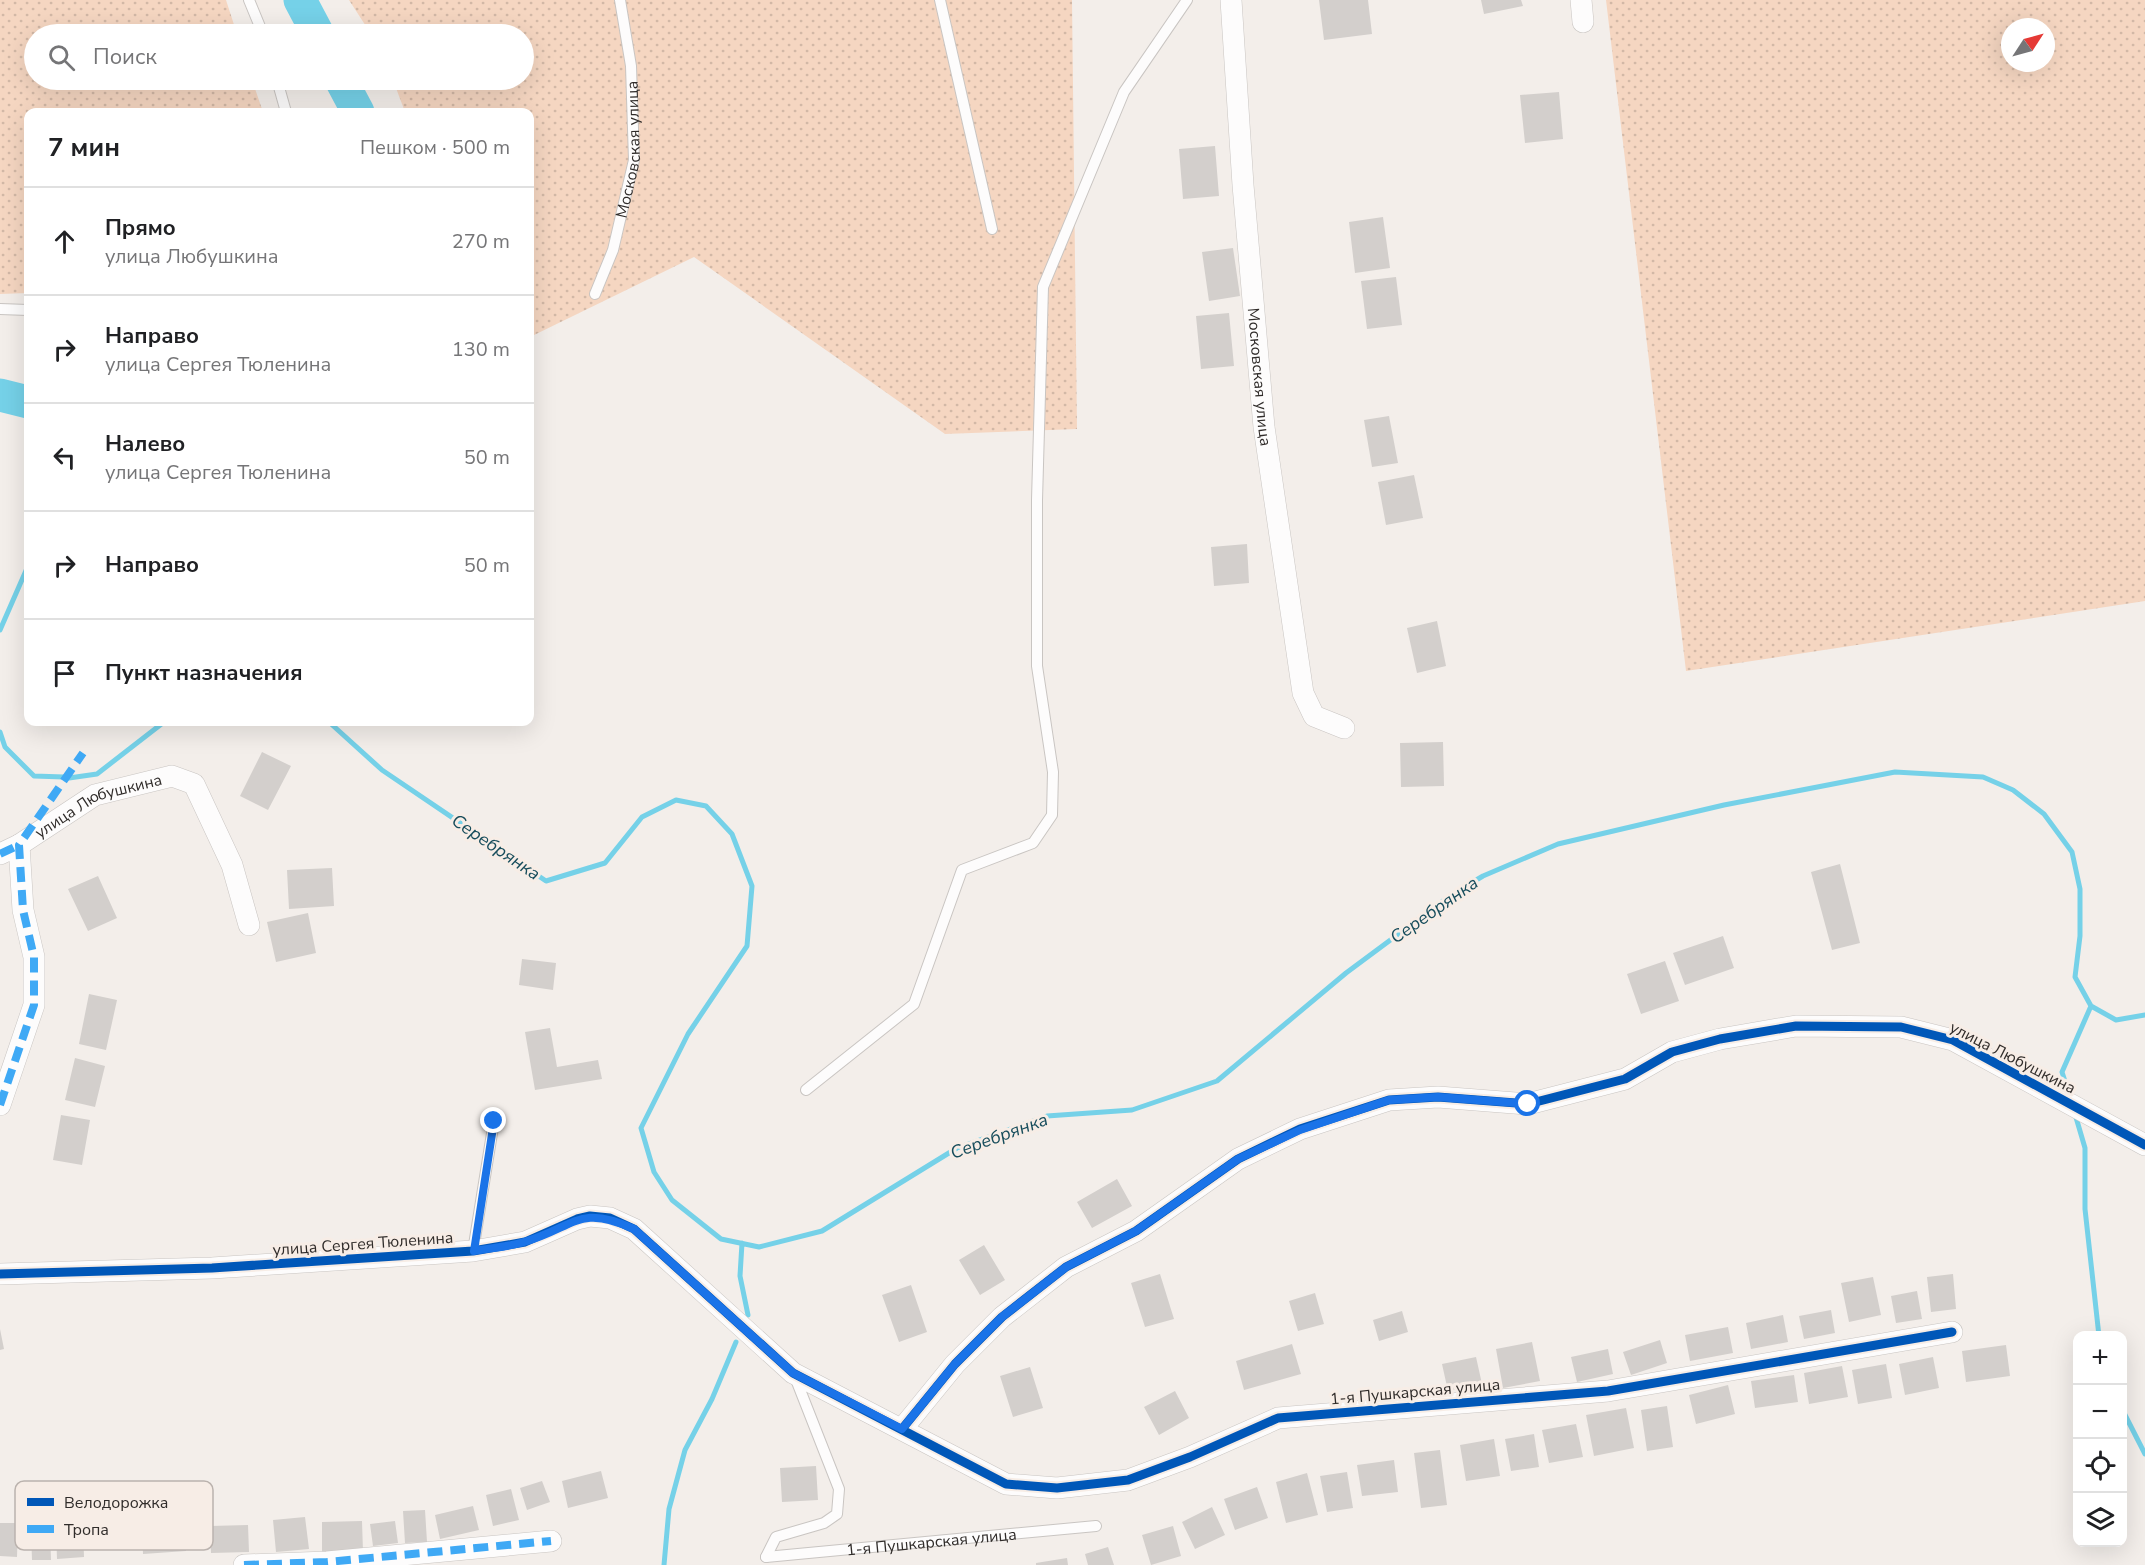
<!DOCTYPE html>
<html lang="ru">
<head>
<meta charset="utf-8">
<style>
	body { margin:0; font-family:"Nunito Sans",sans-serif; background:#f2f2f2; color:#202124 }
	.controls { position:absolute; right:18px; bottom:18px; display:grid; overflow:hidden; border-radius:12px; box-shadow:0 6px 24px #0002 }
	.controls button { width:54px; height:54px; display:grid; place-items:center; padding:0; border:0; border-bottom:2px solid #e0e0e0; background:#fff; color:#202124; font:30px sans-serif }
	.compass { position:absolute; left:2001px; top:18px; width:54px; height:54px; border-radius:50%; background:#fff; box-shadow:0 6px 24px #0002; rotate:54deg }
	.stop { position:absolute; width:18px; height:18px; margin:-14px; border:4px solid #1a73e8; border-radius:50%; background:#fff }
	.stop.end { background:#1a73e8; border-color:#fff; box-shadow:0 2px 6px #0008 }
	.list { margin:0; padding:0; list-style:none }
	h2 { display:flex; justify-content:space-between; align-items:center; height:78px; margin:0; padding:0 24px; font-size:26px }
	h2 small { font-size:20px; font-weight:400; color:#757577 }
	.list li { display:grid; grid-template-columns:39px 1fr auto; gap:18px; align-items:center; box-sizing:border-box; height:108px; padding:0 24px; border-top:2px solid #e0e0e0 }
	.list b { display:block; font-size:22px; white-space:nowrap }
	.list p { margin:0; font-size:20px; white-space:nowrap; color:#757577 }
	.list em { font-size:20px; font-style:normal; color:#757577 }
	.icon { flex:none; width:33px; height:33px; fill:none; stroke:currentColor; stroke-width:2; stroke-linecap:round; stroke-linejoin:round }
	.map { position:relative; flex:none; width:2145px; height:1565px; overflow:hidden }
	.search { position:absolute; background:#fff; box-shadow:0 6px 24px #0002; left:24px; top:24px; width:510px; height:66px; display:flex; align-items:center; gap:15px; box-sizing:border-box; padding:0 21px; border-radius:33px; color:#757577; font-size:22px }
	.panel { position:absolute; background:#fff; box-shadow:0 6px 24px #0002; left:24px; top:108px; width:510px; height:618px; border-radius:12px }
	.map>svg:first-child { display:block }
	.park { fill:url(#park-dots); fill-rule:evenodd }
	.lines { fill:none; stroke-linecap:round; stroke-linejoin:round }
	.stream { stroke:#75d1e8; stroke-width:5 }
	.river { stroke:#75d1e8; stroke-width:33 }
	.building { fill:#d3cfcc }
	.service-casing { stroke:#c9c5c2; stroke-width:12 }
	.minor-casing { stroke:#c9c5c2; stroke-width:22 }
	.service { stroke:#fdfcfc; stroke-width:10 }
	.minor { stroke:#fdfcfc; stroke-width:21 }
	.quiet { stroke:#3fa9f5; stroke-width:8; stroke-dasharray:15 8; stroke-linecap:butt }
	.cycleway-casing { stroke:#f7ede6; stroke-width:13 }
	.cycleway { stroke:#0057b8; stroke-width:9 }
	.route { stroke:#1a73e8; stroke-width:8 }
	.labels { text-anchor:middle; stroke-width:6; stroke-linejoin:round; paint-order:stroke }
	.street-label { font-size:16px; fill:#302c2a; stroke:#f7ede6 }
	.water-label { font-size:18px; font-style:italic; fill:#164c5b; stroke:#f7ede6 }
	.key { fill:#f7ede6; stroke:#bbb3ae; stroke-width:1.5 }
	.key-label { font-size:16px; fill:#302c2a }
</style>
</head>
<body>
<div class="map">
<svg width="2145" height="1565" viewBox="0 0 2145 1565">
	<defs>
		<pattern id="park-dots" width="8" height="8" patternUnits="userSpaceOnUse" patternTransform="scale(1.5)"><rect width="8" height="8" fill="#f5d6c1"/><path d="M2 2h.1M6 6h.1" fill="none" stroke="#d2b8a6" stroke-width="1.8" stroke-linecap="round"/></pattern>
	</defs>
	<rect width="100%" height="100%" fill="#f3eeea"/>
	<path class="park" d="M 0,0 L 226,0 L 237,34 L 34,34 L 34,80 L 252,80 L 263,112 L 28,112 L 28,293 L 0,294 Z
		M 349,0 L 1072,0 L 1077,429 L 945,434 L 694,257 L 530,337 L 530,112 L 405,112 L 393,80 L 524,80 L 524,34 L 371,34 Z
		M 1606,0 L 2145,0 L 2145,601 L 1686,671 ZM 2010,27 L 2046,27 L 2046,63 L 2010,63 Z"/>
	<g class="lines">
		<path class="stream" d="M 0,630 L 28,566
			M 329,722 L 382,770 L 546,881 L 605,863 L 642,817 L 676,800 L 706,806 L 732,834 L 752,886 L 747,946 L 688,1034 L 641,1128 L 654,1172 L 672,1200 L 721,1239 L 759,1247 L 822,1231 L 957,1148 L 1047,1116 L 1132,1110 L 1217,1081 L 1346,973 L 1451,895 L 1483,876 L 1558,844 L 1724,805 L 1895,772 L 1983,777 L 2013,790 L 2044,814 L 2072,852 L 2080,889 L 2080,936 L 2075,977 L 2091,1006 L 2116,1020 L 2145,1015
			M 0,732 L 5,747 L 34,776 L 64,777
			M 69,778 L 97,774 L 164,722
			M 2070,1097 L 2062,1072 L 2091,1006
			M 2075,1114 L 2085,1148 L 2085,1209 L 2099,1336
			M 742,1243 L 740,1276 L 748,1315
			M 2122,1409 L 2145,1454
			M 664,1565 L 669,1509 L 685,1450 L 712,1399 L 736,1342"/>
		<path class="river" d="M 300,0 L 318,34
			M 341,80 L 358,112
			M 0,395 L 28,402"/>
	</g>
	<path class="building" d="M 1319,0 L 1368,0 L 1372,34 L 1324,40 Z
		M 1481,0 L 1521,0 L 1523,6 L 1484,14 Z
		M 1559,92 L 1563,139 L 1525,143 L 1520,95 Z
		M 1215,146 L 1219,196 L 1183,199 L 1179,149 Z
		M 1383,217 L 1390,268 L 1355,273 L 1349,222 Z
		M 1233,248 L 1240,296 L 1209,301 L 1202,252 Z
		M 1396,277 L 1402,325 L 1367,329 L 1361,281 Z
		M 1229,313 L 1234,366 L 1201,369 L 1196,316 Z
		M 1389,416 L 1398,463 L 1372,467 L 1364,420 Z
		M 1414,475 L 1423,518 L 1386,525 L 1378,482 Z
		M 1247,544 L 1249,583 L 1214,586 L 1211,547 Z
		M 1437,621 L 1446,666 L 1417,673 L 1407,628 Z
		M 1443,742 L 1444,786 L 1401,787 L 1400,743 Z
		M 262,752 L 291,766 L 268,810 L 240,796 Z
		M 1840,864 L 1860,943 L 1832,950 L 1811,872 Z
		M 332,868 L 334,906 L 289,909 L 287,870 Z
		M 98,876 L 117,918 L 88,931 L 68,889 Z
		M 308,913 L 316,953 L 276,962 L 267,922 Z
		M 1723,936 L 1734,968 L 1685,985 L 1673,953 Z
		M 522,959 L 556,963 L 553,990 L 519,985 Z
		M 1665,961 L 1679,1001 L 1641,1014 L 1627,974 Z
		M 89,994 L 117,1000 L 106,1050 L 79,1044 Z
		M 550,1028 L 557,1067 L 598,1060 L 602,1079 L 535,1090 L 525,1032 Z
		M 75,1058 L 105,1066 L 95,1107 L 65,1100 Z
		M 61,1115 L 90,1120 L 82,1165 L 53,1160 Z
		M 1117,1179 L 1132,1206 L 1092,1228 L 1077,1202 Z
		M 984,1245 L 1005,1280 L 980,1295 L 959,1260 Z
		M 1160,1274 L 1174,1319 L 1145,1327 L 1131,1283 Z
		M 1953,1274 L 1956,1309 L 1931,1312 L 1927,1277 Z
		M 1873,1277 L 1881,1315 L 1849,1322 L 1841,1283 Z
		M 911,1285 L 927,1332 L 899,1342 L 882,1295 Z
		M 1917,1291 L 1922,1319 L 1896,1323 L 1891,1296 Z
		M 1315,1293 L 1324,1324 L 1298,1331 L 1289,1301 Z
		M 1831,1310 L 1835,1333 L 1804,1339 L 1799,1316 Z
		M 1402,1311 L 1408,1332 L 1379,1341 L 1373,1320 Z
		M 1783,1315 L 1788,1342 L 1751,1349 L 1746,1323 Z
		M 1728,1327 L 1733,1353 L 1690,1361 L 1685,1335 Z
		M 0,1329 L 4,1349 L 0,1350 Z
		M 1660,1340 L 1667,1363 L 1631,1375 L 1623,1352 Z
		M 1532,1342 L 1540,1381 L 1503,1388 L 1496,1349 Z
		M 1292,1344 L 1301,1374 L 1244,1390 L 1236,1361 Z
		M 2006,1345 L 2010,1376 L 1966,1382 L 1962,1351 Z
		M 1608,1349 L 1613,1374 L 1577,1382 L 1571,1357 Z
		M 1476,1357 L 1482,1384 L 1448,1391 L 1442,1364 Z
		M 1933,1357 L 1939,1388 L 1905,1395 L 1899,1364 Z
		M 1886,1364 L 1892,1398 L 1858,1404 L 1852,1370 Z
		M 1842,1366 L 1848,1397 L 1809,1404 L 1804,1373 Z
		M 1030,1367 L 1043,1408 L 1013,1417 L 1000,1376 Z
		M 1794,1375 L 1798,1402 L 1755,1408 L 1751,1381 Z
		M 1728,1385 L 1735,1414 L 1696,1424 L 1689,1395 Z
		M 1175,1391 L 1189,1418 L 1159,1435 L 1144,1407 Z
		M 1667,1406 L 1673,1447 L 1647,1451 L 1641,1410 Z
		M 1626,1408 L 1634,1448 L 1594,1456 L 1586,1415 Z
		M 1576,1424 L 1583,1457 L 1549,1463 L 1542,1430 Z
		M 1534,1434 L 1539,1467 L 1511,1471 L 1505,1439 Z
		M 1494,1439 L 1500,1476 L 1466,1481 L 1460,1445 Z
		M 1440,1450 L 1447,1505 L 1421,1508 L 1414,1453 Z
		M 1394,1460 L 1398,1492 L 1362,1496 L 1357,1465 Z
		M 816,1466 L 818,1500 L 782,1502 L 780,1468 Z
		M 601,1471 L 608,1498 L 568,1508 L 562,1481 Z
		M 1347,1472 L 1353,1508 L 1327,1512 L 1320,1476 Z
		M 1307,1473 L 1318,1515 L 1286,1523 L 1276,1482 Z
		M 542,1481 L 550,1502 L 527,1510 L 520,1488 Z
		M 1257,1487 L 1268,1518 L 1235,1530 L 1224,1499 Z
		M 511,1489 L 519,1520 L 493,1526 L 486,1495 Z
		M 473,1506 L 479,1530 L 440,1539 L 435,1515 Z
		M 1212,1507 L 1225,1535 L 1195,1549 L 1182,1522 Z
		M 425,1510 L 427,1542 L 405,1543 L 403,1511 Z
		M 305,1517 L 309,1549 L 276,1552 L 273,1520 Z
		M 362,1521 L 363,1552 L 322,1552 L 322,1522 Z
		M 395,1521 L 398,1543 L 373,1546 L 370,1524 Z
		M 0,1523 L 18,1523 L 17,1557 L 0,1556 Z
		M 185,1524 L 186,1551 L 143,1554 L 142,1526 Z
		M 248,1525 L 249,1552 L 211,1553 L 210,1526 Z
		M 1173,1526 L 1181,1556 L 1151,1565 L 1142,1535 Z
		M 83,1528 L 84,1557 L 57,1559 L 56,1530 Z
		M 50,1530 L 51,1560 L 32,1560 L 31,1531 Z
		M 1108,1547 L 1114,1565 L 1088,1565 L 1085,1554 Z
		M 1067,1558 L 1068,1565 L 1036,1565 L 1036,1563 Z"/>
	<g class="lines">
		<defs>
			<g id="service">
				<path d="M 249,0 L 263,34"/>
				<path d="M 940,0 L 992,229"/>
				<path d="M 277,80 L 286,112"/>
				<path id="s1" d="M 595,294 L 613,250 L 634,160 L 631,66 L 620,0"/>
				<path d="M 0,309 L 28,310"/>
				<path d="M 806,1090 L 914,1004 L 962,870 L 1033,843 L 1052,815 L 1053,772 L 1037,666 L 1037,500 L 1043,287 L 1124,92 L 1187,0"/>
				<path d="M 473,1251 L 494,1121"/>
				<path id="s2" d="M 766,1557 L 1096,1526"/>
				<path d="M 766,1557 L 776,1537 L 824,1523 L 837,1514 L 839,1489 L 795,1377"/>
			</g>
			<g id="minor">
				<path id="s3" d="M 1231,0 L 1243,185 L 1264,427 L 1303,693 L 1314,716 L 1344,728"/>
				<path d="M 1581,0 L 1583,22"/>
				<path id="s4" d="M 0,854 L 19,845 L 95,795 L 172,776 L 194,784 L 232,865 L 249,925"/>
				<path d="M 0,1105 L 34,1005 L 34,957 L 23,910 L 19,845"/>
				<path d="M 0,1274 L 212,1268 L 473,1251 L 525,1242 L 577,1219 L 590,1216 L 610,1218 L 634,1229 L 793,1373 L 1006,1484 L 1057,1488 L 1128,1480 L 1190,1457 L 1278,1418 L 1608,1391 L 1952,1332"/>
				<path d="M 902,1429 L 955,1364 L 1002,1317 L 1066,1267 L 1136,1231 L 1238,1159 L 1300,1129 L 1389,1100 L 1438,1097 L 1528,1104 L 1625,1079 L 1672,1052 L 1720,1039 L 1796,1026 L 1901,1027 L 1953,1040 L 2145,1145"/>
				<path d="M 244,1565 L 327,1562 L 551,1541"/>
			</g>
		</defs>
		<use href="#service" class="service-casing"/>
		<use href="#minor" class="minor-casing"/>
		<use href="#service" class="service"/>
		<use href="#minor" class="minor"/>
		<path class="quiet" d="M 0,854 L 19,845
			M 0,1105 L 34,1005 L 34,957 L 23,910 L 19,845 L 83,753
			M 244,1565 L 327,1562 L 551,1541"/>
		<defs>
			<path id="cycleway" d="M 0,1274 L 212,1268 L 473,1251 L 525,1242 L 577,1219 L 590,1216 L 610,1218 L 634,1229 L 793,1373 L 1006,1484 L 1057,1488 L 1128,1480 L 1190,1457 L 1278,1418 L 1608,1391 L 1952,1332
				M 902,1429 L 955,1364 L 1002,1317 L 1066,1267 L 1136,1231 L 1238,1159 L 1300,1129 L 1389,1100 L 1438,1097 L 1528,1104 L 1625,1079 L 1672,1052 L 1720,1039 L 1796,1026 L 1901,1027 L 1953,1040 L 2145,1145"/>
		</defs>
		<use href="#cycleway" class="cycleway-casing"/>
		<use href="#cycleway" class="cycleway"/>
	</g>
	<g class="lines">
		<path class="route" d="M 494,1121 L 474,1251 C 490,1248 508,1247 524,1242 C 574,1228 578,1203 634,1229 L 793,1373 L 902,1429 L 955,1364 L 1002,1317 L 1066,1267 L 1136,1231 L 1238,1159 L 1300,1130 L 1389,1100 L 1438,1097 L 1528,1104"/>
	</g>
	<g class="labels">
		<g class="street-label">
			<text dy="6" stroke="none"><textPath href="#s1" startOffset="150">Московская улица</textPath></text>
			<text dy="6" stroke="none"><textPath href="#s3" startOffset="378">Московская улица</textPath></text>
			<text dy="6" stroke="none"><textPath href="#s4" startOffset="111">улица Любушкина</textPath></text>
			<text transform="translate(2013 1057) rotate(27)" y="6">улица Любушкина</text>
			<text transform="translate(363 1243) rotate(-4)" y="6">улица Сергея Тюленина</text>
			<text transform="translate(1415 1391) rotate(-5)" y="6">1-я Пушкарская улица</text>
			<text dy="6" stroke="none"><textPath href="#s2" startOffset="166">1-я Пушкарская улица</textPath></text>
		</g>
		<g class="water-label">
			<text transform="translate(496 847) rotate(34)" y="6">Серебрянка</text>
			<text transform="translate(1434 910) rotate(-35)" y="6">Серебрянка</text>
			<text transform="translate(999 1136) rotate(-20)" y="6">Серебрянка</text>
		</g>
	</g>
	<rect x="15" y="1481" width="198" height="69" rx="9" class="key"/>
	<rect x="27" y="1498" width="27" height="8" fill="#0057b8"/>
	<rect x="27" y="1525" width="27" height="8" fill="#3fa9f5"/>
	<g class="key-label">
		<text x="64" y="1508">Велодорожка</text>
		<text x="64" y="1535">Тропа</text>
	</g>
</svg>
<div class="controls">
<button>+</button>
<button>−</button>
<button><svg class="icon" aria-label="locate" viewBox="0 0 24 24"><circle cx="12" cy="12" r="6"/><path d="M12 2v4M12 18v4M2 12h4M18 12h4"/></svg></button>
<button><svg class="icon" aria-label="layers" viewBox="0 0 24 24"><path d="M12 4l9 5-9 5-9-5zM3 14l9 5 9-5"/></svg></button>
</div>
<svg class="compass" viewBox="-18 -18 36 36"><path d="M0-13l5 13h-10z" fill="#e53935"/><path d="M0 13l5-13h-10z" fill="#757577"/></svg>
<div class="stop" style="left:1528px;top:1104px"></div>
<div class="stop end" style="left:494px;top:1121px"></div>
<div class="search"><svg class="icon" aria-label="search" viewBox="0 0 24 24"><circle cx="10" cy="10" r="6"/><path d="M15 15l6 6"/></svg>Поиск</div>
<section class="panel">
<h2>7 мин<small>Пешком · 500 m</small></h2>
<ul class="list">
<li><svg class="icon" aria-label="ahead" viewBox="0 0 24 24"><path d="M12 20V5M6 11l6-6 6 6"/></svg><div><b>Прямо</b><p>улица Любушкина</p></div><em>270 m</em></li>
<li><svg class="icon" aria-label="right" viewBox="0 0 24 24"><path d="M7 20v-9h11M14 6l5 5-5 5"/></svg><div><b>Направо</b><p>улица Сергея Тюленина</p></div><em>130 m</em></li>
<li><svg class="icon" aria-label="left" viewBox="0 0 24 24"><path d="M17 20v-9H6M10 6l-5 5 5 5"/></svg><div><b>Налево</b><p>улица Сергея Тюленина</p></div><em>50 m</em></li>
<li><svg class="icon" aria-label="right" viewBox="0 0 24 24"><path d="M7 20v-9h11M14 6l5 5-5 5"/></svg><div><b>Направо</b></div><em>50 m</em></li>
<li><svg class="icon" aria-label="arrive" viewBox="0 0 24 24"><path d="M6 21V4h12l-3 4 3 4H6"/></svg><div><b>Пункт назначения</b></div></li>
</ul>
</section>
</div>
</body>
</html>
